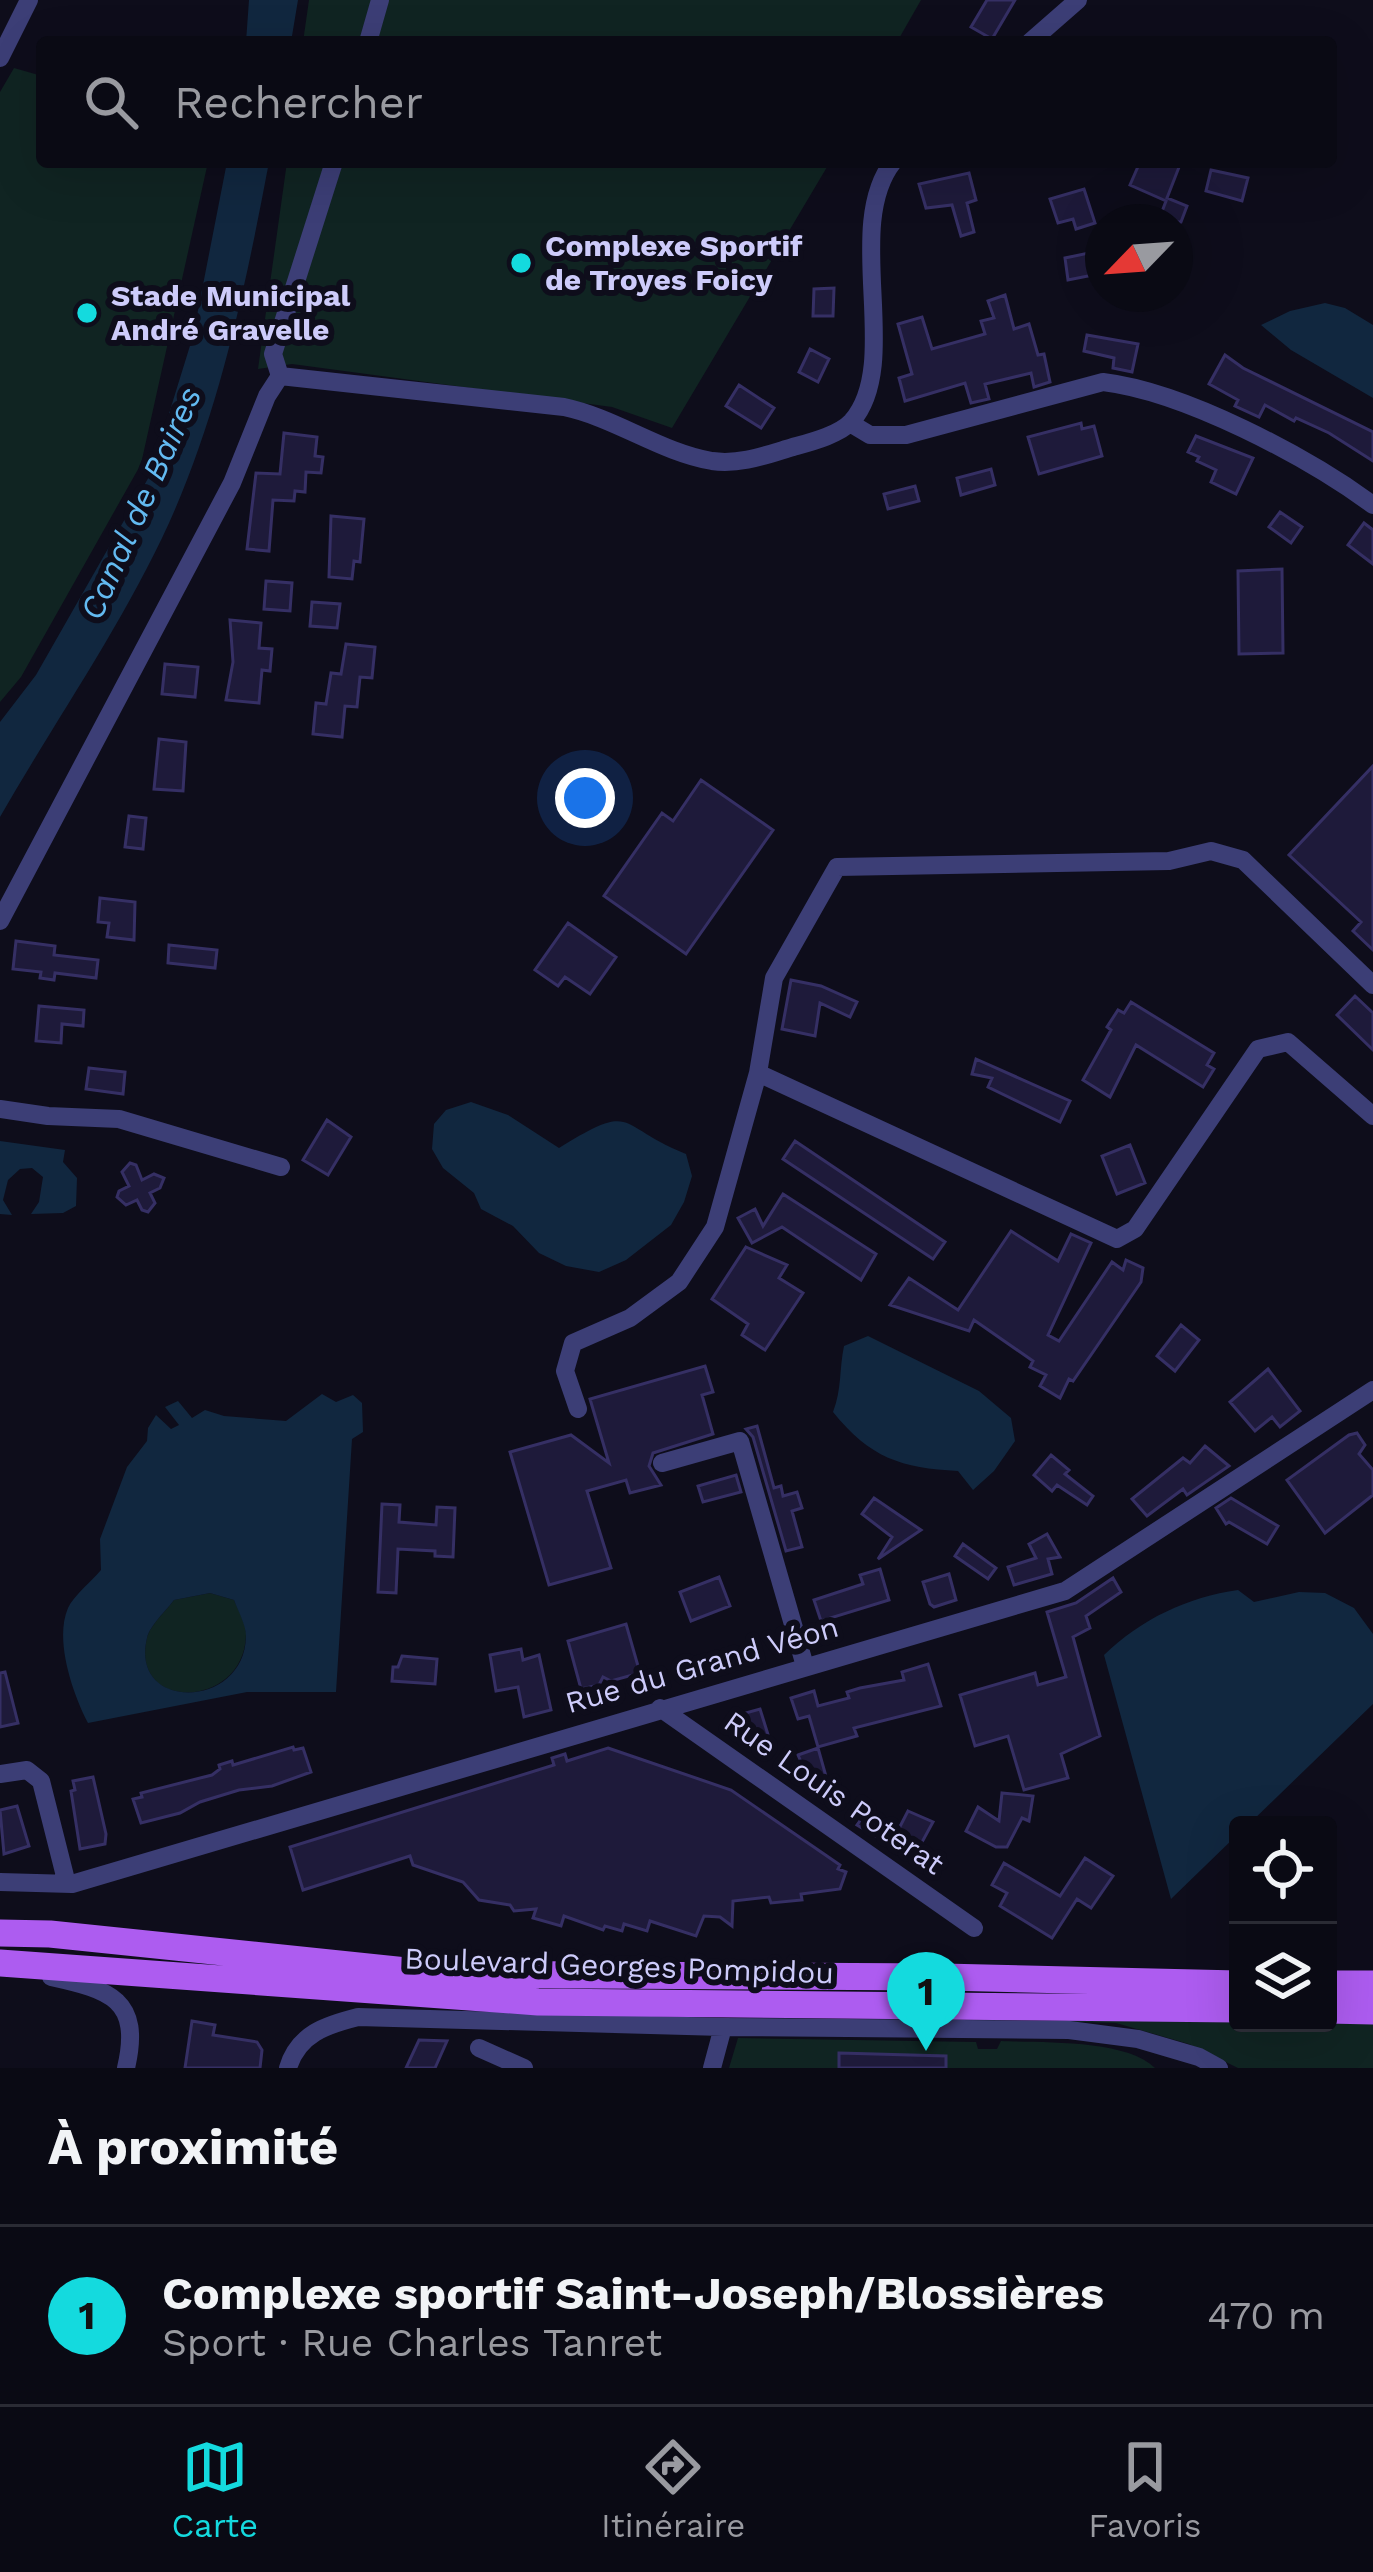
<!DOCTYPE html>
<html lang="fr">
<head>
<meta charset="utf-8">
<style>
	body { margin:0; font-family:"Work Sans",sans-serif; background:#181822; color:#f1f3f6 }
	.controls { position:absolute; right:36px; bottom:36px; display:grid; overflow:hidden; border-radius:12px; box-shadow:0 12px 48px #0002 }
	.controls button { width:108px; height:108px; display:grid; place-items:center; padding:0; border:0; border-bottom:3px solid #2a2b34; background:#0a0a14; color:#f1f3f6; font:60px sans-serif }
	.compass { position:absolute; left:1085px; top:204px; width:108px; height:108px; border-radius:50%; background:#0a0a14; box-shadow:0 12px 48px #0002; rotate:245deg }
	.you { position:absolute; left:585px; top:798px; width:42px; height:42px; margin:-30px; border:9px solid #fff; border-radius:50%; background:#1a73e8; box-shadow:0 0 0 18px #1a73e833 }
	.badge { display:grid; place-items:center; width:78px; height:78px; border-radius:50%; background:#14dade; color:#111; font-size:39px; font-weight:700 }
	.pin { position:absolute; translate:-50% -99px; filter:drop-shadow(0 3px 6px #0008) }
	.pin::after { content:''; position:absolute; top:63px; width:42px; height:36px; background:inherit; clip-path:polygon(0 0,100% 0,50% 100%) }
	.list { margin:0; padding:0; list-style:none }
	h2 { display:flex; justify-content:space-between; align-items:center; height:156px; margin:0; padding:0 48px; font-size:51px }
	h2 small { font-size:39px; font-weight:400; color:#999aa0 }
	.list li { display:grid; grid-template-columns:78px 1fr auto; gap:36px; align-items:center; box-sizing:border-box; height:180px; padding:0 48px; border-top:3px solid #2a2b34 }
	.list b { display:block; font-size:45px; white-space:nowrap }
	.list p { margin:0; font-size:39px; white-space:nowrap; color:#999aa0 }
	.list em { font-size:39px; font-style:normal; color:#999aa0 }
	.icon { flex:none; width:66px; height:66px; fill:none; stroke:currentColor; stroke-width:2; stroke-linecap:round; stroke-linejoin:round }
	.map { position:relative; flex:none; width:1373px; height:2068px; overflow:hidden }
	.search { position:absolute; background:#0a0a14; box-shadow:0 12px 48px #0002; left:36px; right:36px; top:36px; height:132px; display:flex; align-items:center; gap:30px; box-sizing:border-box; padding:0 42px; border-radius:12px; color:#999aa0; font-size:45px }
	.sheet { height:336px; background:#0a0a14 }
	nav { display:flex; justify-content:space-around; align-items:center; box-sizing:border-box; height:168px; border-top:3px solid #2a2b34; background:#0a0a14; font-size:33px; color:#999aa0 }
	nav a { display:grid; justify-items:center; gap:6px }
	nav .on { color:#14dade }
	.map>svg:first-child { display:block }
	.green { fill:#102422 }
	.water { fill:#11273f; fill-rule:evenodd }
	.building { fill:#1e1a3a; stroke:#352f64; stroke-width:3 }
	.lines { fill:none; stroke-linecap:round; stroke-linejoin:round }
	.street { stroke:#3c3e76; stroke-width:18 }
	.primary { stroke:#ad5cf0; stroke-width:27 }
	.poi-dot { fill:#14dade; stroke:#0e0d1b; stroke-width:4.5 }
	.labels { text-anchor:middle; stroke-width:12; stroke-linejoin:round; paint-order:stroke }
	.poi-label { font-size:30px; font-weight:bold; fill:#cdcbfa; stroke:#0e0d1b; text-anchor:start }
	.street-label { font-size:30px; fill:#cdcbfa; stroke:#0e0d1b }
	.water-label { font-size:33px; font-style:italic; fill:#63baf1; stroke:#0e0d1b }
</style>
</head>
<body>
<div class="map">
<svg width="1373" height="2068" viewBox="0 0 1373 2068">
	<rect width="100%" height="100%" fill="#0e0d1b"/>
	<path class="green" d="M 309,0 L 921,0 L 897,42 L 303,42 Z
		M 14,68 L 42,76 L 42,162 L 208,162 L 141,464 L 21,677 L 0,702 L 0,92 Z
		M 287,162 L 830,162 L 672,428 L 612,407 L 292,364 L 258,369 Z
		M 210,1593 L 234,1600 C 238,1610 247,1625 246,1635 C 244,1710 129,1712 147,1638 C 150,1625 166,1611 174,1600 Z
		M 1119,2018 L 1238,2020 L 1238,2023 L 1373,2020 L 1373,2068 L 1238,2068 L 1189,2044 L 1116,2023 L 1045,2021 Z
		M 738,2038 L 976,2042 L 978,2049 L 997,2049 L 1001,2041 C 1042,2043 1126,2039 1155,2068 L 729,2068 Z"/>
	<path class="water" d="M 249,0 L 298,0 L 291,42 L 246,42 Z
		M 227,162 L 269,162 C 246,284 220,410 169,523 C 123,624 55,721 0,817 L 0,722 L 36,675 L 150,475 L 193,336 Z
		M 1325,303 L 1345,308 L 1373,325 L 1373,398 L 1291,350 L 1261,325 L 1290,311 Z
		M 471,1102 L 508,1115 L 559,1148 C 637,1100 615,1126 686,1154 L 692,1176 L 684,1202 L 671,1225 L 626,1260 L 599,1272 L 566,1266 L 539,1253 L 513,1226 L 481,1209 L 474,1193 L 443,1168 L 432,1149 L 434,1124 L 446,1110 Z
		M 0,1141 L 65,1150 L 63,1162 L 77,1178 L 76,1206 L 63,1213 L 31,1214 L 39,1202 L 43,1177 L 32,1168 L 20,1169 L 8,1180 L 3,1200 L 12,1215 L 0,1214 Z
		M 868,1336 L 979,1391 L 1011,1418 L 1015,1441 L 994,1471 L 973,1490 L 958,1471 C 901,1468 870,1458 833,1412 C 842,1389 839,1370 844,1346 Z
		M 322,1394 L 336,1402 L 353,1395 L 362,1403 L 363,1432 L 352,1439 L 336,1692 L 247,1692 L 88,1723 C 73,1694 54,1640 68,1608 C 74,1595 92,1581 101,1570 L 100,1539 L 127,1467 L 147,1441 L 148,1428 L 156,1415 L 171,1429 L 179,1425 L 165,1407 L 178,1401 L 192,1418 L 205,1410 L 224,1416 L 286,1421 ZM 210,1593 L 234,1600 C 238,1611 246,1625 246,1636 C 245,1710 129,1712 147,1638 C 150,1625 166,1611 174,1600 Z
		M 1238,1590 L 1254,1602 L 1299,1592 L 1325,1593 L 1354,1608 L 1373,1634 L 1373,1704 L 1248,1825 L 1238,1825 L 1238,1834 L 1171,1899 L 1104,1655 C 1141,1619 1188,1597 1238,1590 Z"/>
	<path class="building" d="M 987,0 L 1015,0 L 992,39 L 971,27 Z
		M 1140,162 L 1181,162 L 1167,198 L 1187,206 L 1181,222 L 1158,222 L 1166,201 L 1130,185 Z
		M 1211,170 L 1248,178 L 1242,201 L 1206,191 Z
		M 969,173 L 976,200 L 967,203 L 974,232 L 961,236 L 952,205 L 926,208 L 919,184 Z
		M 1084,189 L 1095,223 L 1076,229 L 1073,219 L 1058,223 L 1050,199 Z
		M 1103,250 L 1103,273 L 1068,280 L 1065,258 Z
		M 834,288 L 833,316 L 813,316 L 814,289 Z
		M 1005,295 L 1014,329 L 1029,324 L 1038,355 L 1044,354 L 1050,382 L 1034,387 L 1031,373 L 985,384 L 989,399 L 971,403 L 965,383 L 905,401 L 899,378 L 912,374 L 898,324 L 922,317 L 932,349 L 985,334 L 981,321 L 994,318 L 988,301 Z
		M 1087,335 L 1138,344 L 1132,372 L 1113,368 L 1114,358 L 1084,351 Z
		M 810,349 L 829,359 L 818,382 L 799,372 Z
		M 1225,355 L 1243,368 L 1373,432 L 1373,461 L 1329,433 L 1296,418 L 1294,421 L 1265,405 L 1259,417 L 1235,406 L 1238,400 L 1209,384 Z
		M 739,385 L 774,408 L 761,428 L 726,406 Z
		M 1081,423 L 1082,429 L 1094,426 L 1102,456 L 1039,474 L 1028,437 Z
		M 284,433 L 317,437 L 315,456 L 323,457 L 321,473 L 306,472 L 305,492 L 295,491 L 294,501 L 273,500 L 269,551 L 247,549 L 256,473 L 280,474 Z
		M 1196,436 L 1253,458 L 1236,494 L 1211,482 L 1216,470 L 1197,461 L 1199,457 L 1188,452 Z
		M 991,469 L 995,485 L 961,495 L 957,478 Z
		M 915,486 L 919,501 L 888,509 L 884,494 Z
		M 1280,512 L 1302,527 L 1291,543 L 1269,527 Z
		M 331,516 L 364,519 L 360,562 L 354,561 L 352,579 L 329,577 Z
		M 1364,523 L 1373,530 L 1373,564 L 1348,545 Z
		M 1282,569 L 1283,653 L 1239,654 L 1238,571 Z
		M 266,581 L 292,583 L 290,611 L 264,609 Z
		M 312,602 L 340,604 L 337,628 L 310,626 Z
		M 230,620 L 261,623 L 259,648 L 272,649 L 270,671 L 262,670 L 259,703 L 226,700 L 233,662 Z
		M 346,644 L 375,647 L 372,678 L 360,677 L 357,707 L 345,706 L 342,737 L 313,734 L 316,703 L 326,704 L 331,673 L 341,674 Z
		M 165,664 L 198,667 L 195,697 L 162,694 Z
		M 159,739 L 186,742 L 183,791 L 154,789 Z
		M 1373,766 L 1373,950 L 1353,931 L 1361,922 L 1289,855 Z
		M 701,780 L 773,830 L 686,954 L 604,896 L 662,813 L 673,821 Z
		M 129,816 L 146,818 L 143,849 L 125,847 Z
		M 100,898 L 135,902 L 134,940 L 107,937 L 109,923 L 98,922 Z
		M 568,923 L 616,957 L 590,994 L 565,977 L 558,986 L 535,970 Z
		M 16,941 L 55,946 L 54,955 L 98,960 L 96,978 L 55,973 L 54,980 L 40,978 L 41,972 L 13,969 Z
		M 169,945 L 217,950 L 215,968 L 168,963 Z
		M 791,980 L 821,986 L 857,1002 L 850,1017 L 820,1003 L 815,1036 L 782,1029 Z
		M 1355,996 L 1373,1013 L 1373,1050 L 1337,1015 Z
		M 1131,1002 L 1214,1053 L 1207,1065 L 1214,1069 L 1203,1087 L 1136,1045 L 1110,1097 L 1083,1080 L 1111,1030 L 1107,1027 L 1118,1010 L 1124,1013 Z
		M 39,1006 L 84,1010 L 83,1026 L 62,1024 L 61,1043 L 36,1041 Z
		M 976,1059 L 1070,1101 L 1060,1122 L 988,1087 L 992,1078 L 972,1074 Z
		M 89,1068 L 125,1072 L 123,1094 L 86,1089 Z
		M 327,1120 L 351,1137 L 328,1175 L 303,1160 Z
		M 795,1141 L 945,1242 L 933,1259 L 783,1159 Z
		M 1130,1145 L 1145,1183 L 1117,1194 L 1102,1156 Z
		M 130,1163 L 136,1165 L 142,1180 L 154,1174 L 164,1178 L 160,1188 L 150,1193 L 155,1203 L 148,1212 L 142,1210 L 137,1200 L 126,1205 L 117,1197 L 119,1191 L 129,1186 L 122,1172 Z
		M 783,1194 L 876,1254 L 861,1280 L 782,1227 L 752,1243 L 738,1218 L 755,1209 L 763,1226 Z
		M 1011,1231 L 1058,1261 L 1071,1234 L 1091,1243 L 1048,1335 L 1059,1341 L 1112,1262 L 1123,1270 L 1126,1260 L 1143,1268 L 1141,1282 L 1073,1381 L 1069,1379 L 1060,1398 L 1040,1386 L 1046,1375 L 1030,1367 L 1033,1361 L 974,1320 L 969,1331 L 890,1305 L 909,1278 L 958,1310 Z
		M 746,1247 L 787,1265 L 779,1278 L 803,1293 L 765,1350 L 742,1335 L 748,1324 L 712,1299 Z
		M 1181,1325 L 1199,1340 L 1175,1371 L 1157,1356 Z
		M 705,1366 L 713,1392 L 702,1395 L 713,1434 L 653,1453 L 649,1466 L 661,1485 L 630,1493 L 626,1480 L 587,1491 L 611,1568 L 549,1585 L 510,1452 L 571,1435 L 609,1463 L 590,1399 Z
		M 1268,1369 L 1300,1411 L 1280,1427 L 1272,1417 L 1255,1431 L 1230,1402 Z
		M 757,1426 L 774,1488 L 781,1486 L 783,1496 L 797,1492 L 802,1508 L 792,1511 L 802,1547 L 786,1551 L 753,1437 L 746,1429 Z
		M 1357,1433 L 1365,1445 L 1359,1454 L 1373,1470 L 1373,1495 L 1325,1533 L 1287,1480 L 1349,1435 Z
		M 1205,1446 L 1229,1466 L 1187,1495 L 1183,1489 L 1147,1516 L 1132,1499 L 1183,1458 L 1190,1463 Z
		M 1051,1455 L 1069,1470 L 1065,1474 L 1093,1496 L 1087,1505 L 1057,1485 L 1052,1491 L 1034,1475 Z
		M 736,1475 L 741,1492 L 703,1502 L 698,1486 Z
		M 874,1498 L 921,1530 L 878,1559 L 892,1537 L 862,1514 Z
		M 1231,1498 L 1278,1526 L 1267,1544 L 1229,1522 L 1226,1524 L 1216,1508 Z
		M 382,1504 L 400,1505 L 399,1522 L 436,1525 L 437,1507 L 455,1508 L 453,1557 L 435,1556 L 435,1551 L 398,1549 L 396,1593 L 378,1592 Z
		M 1047,1534 L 1060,1557 L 1048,1559 L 1052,1574 L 1014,1585 L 1008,1567 L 1036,1558 L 1029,1544 Z
		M 963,1544 L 996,1568 L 988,1579 L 955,1556 Z
		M 880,1569 L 889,1600 L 821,1621 L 814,1600 L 863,1584 L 860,1575 Z
		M 949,1574 L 956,1600 L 934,1607 L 930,1604 L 923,1582 Z
		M 719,1577 L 730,1606 L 691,1621 L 680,1592 Z
		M 1113,1578 L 1121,1592 L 1086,1616 L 1090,1628 L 1073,1637 L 1100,1736 L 1061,1754 L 1068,1778 L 1024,1790 L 1008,1736 L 975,1746 L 960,1695 L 1035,1673 L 1038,1685 L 1066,1677 L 1047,1612 L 1076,1603 Z
		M 626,1624 L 640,1673 L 611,1681 L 603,1677 L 599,1685 L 581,1689 L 568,1641 Z
		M 521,1649 L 523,1660 L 539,1655 L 551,1710 L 524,1717 L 518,1687 L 496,1691 L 490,1655 Z
		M 402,1656 L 437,1659 L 435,1684 L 392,1681 L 393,1667 L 398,1667 Z
		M 928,1664 L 941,1706 L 854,1728 L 857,1736 L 818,1747 L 809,1716 L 798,1719 L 791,1698 L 814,1691 L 818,1706 L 849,1698 L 847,1692 L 860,1688 L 904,1680 L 902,1672 Z
		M 5,1672 L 18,1723 L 0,1727 L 0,1673 Z
		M 760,1709 L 770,1741 L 756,1745 L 754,1738 L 738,1738 L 731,1717 Z
		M 293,1747 L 294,1750 L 303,1748 L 311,1772 L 272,1786 L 239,1790 L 200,1802 L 180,1813 L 141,1823 L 133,1799 L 142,1797 L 141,1793 L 212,1775 L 220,1769 L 219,1765 L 232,1761 L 233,1765 Z
		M 608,1748 L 731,1790 L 840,1865 L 838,1869 L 846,1872 L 840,1889 L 801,1894 L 802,1900 L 771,1903 L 769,1897 L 733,1901 L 732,1926 L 720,1917 L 704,1916 L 696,1936 L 650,1921 L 647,1931 L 624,1924 L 622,1931 L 605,1926 L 603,1930 L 564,1916 L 561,1926 L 533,1918 L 536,1909 L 514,1911 L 510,1905 L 479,1900 L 463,1882 L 413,1865 L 410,1856 L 303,1890 L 290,1847 L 554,1765 L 552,1758 L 565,1754 L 567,1761 Z
		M 818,1748 L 829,1787 L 814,1792 L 798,1755 Z
		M 93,1777 L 106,1834 L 105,1844 L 80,1849 L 71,1791 L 75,1790 L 73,1781 Z
		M 1002,1793 L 1033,1796 L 1029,1821 L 1022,1818 L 1007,1847 L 996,1847 L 966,1831 L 978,1807 L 999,1821 Z
		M 17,1806 L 29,1846 L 4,1854 L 0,1810 Z
		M 908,1811 L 933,1822 L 915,1855 L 892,1842 Z
		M 866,1812 L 896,1831 L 887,1843 L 857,1825 Z
		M 1085,1858 L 1113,1876 L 1091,1908 L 1077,1899 L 1052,1938 L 1000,1906 L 1007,1893 L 992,1885 L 1004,1863 L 1060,1896 Z
		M 192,2021 L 215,2025 L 213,2035 L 257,2042 L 262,2050 L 260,2068 L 185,2068 Z
		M 419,2040 L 447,2041 L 435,2068 L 406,2068 Z
		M 839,2053 L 946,2056 L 946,2068 L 839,2068 Z"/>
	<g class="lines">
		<path class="street" d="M 368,42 L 380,0
			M 1030,42 L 1078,0
			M 0,58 L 29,0
			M 280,376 L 273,354 L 334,162
			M 850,423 L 870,435 L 906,435 L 1103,382 C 1185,392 1306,456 1373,505
			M 0,921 L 232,483 L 267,396 L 280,376 L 564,407 C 616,418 660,452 712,461 C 740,465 766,455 793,447 C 811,442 839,435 852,421 C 903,362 842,227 893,162
			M 758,1073 L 1117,1239 L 1135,1229 L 1258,1049 L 1288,1042 L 1373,1116
			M 0,1109 L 48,1116 L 119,1119 L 281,1167
			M 578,1409 L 565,1371 L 573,1343 L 630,1318 L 679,1282 L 715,1227 L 758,1073 L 774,978 L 837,867 L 1169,861 L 1211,851 L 1243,860 L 1373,985
			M 662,1463 L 740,1441 L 805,1666
			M 660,1708 L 974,1928
			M 0,1774 L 27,1770 L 41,1781 L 67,1884
			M 0,1882 L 72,1884 L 1065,1591 L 1373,1390
			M 51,1977 C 110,1990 142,1999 126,2068
			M 479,2048 L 524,2068
			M 288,2068 C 298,2034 326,2025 358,2017 L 723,2027 L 1069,2030 L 1138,2039 L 1199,2057 L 1219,2068
			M 712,2068 L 723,2027"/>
		<path class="primary" d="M 0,1933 L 50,1934 L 435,1974 L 943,1977 L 1238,1984
			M 0,1963 L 538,2002 L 1238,2009
			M 1328,1984 L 1373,1984
			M 1328,2010 L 1373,2011"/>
	</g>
	<g class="poi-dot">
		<circle cx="521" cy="263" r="12"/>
		<circle cx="87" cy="313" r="12"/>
	</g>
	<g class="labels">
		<g class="poi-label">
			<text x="545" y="256">Complexe Sportif<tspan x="545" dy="34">de Troyes Foicy</tspan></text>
			<text x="111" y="306">Stade Municipal<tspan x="111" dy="34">André Gravelle</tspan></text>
		</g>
		<g class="street-label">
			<text transform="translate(702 1665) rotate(-16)" y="10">Rue du Grand Véon</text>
			<text transform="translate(834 1793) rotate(35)" y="10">Rue Louis Poterat</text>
			<text transform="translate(619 1966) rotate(2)" y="10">Boulevard Georges Pompidou</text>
		</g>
		<g class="water-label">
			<text transform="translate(140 503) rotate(-66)" y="12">Canal de Baires</text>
		</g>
	</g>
</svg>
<div class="controls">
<button><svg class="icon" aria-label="locate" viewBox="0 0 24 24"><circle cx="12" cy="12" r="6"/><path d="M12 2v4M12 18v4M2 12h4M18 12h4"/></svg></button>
<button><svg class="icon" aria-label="layers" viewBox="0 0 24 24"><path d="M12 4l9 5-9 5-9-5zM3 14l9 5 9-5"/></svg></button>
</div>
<svg class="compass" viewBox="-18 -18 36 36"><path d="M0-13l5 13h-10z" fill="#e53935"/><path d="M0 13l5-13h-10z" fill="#999aa0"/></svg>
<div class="you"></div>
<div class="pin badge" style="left:926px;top:2051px">1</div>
<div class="search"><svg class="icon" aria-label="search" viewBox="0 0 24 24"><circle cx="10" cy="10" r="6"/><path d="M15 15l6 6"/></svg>Rechercher</div>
</div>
<section class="sheet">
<h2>À proximité<small></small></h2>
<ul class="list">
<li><span class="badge">1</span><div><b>Complexe sportif Saint-Joseph/Blossières</b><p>Sport · Rue Charles Tanret</p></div><em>470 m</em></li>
</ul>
</section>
<nav>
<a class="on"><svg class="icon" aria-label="map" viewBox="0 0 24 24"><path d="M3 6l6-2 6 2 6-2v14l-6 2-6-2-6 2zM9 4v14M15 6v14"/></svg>Carte</a>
<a><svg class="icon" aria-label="directions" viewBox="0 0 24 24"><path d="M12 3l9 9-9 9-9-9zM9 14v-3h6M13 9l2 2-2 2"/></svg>Itinéraire</a>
<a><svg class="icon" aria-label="saved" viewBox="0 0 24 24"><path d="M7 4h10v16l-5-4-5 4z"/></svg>Favoris</a>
</nav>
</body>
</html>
